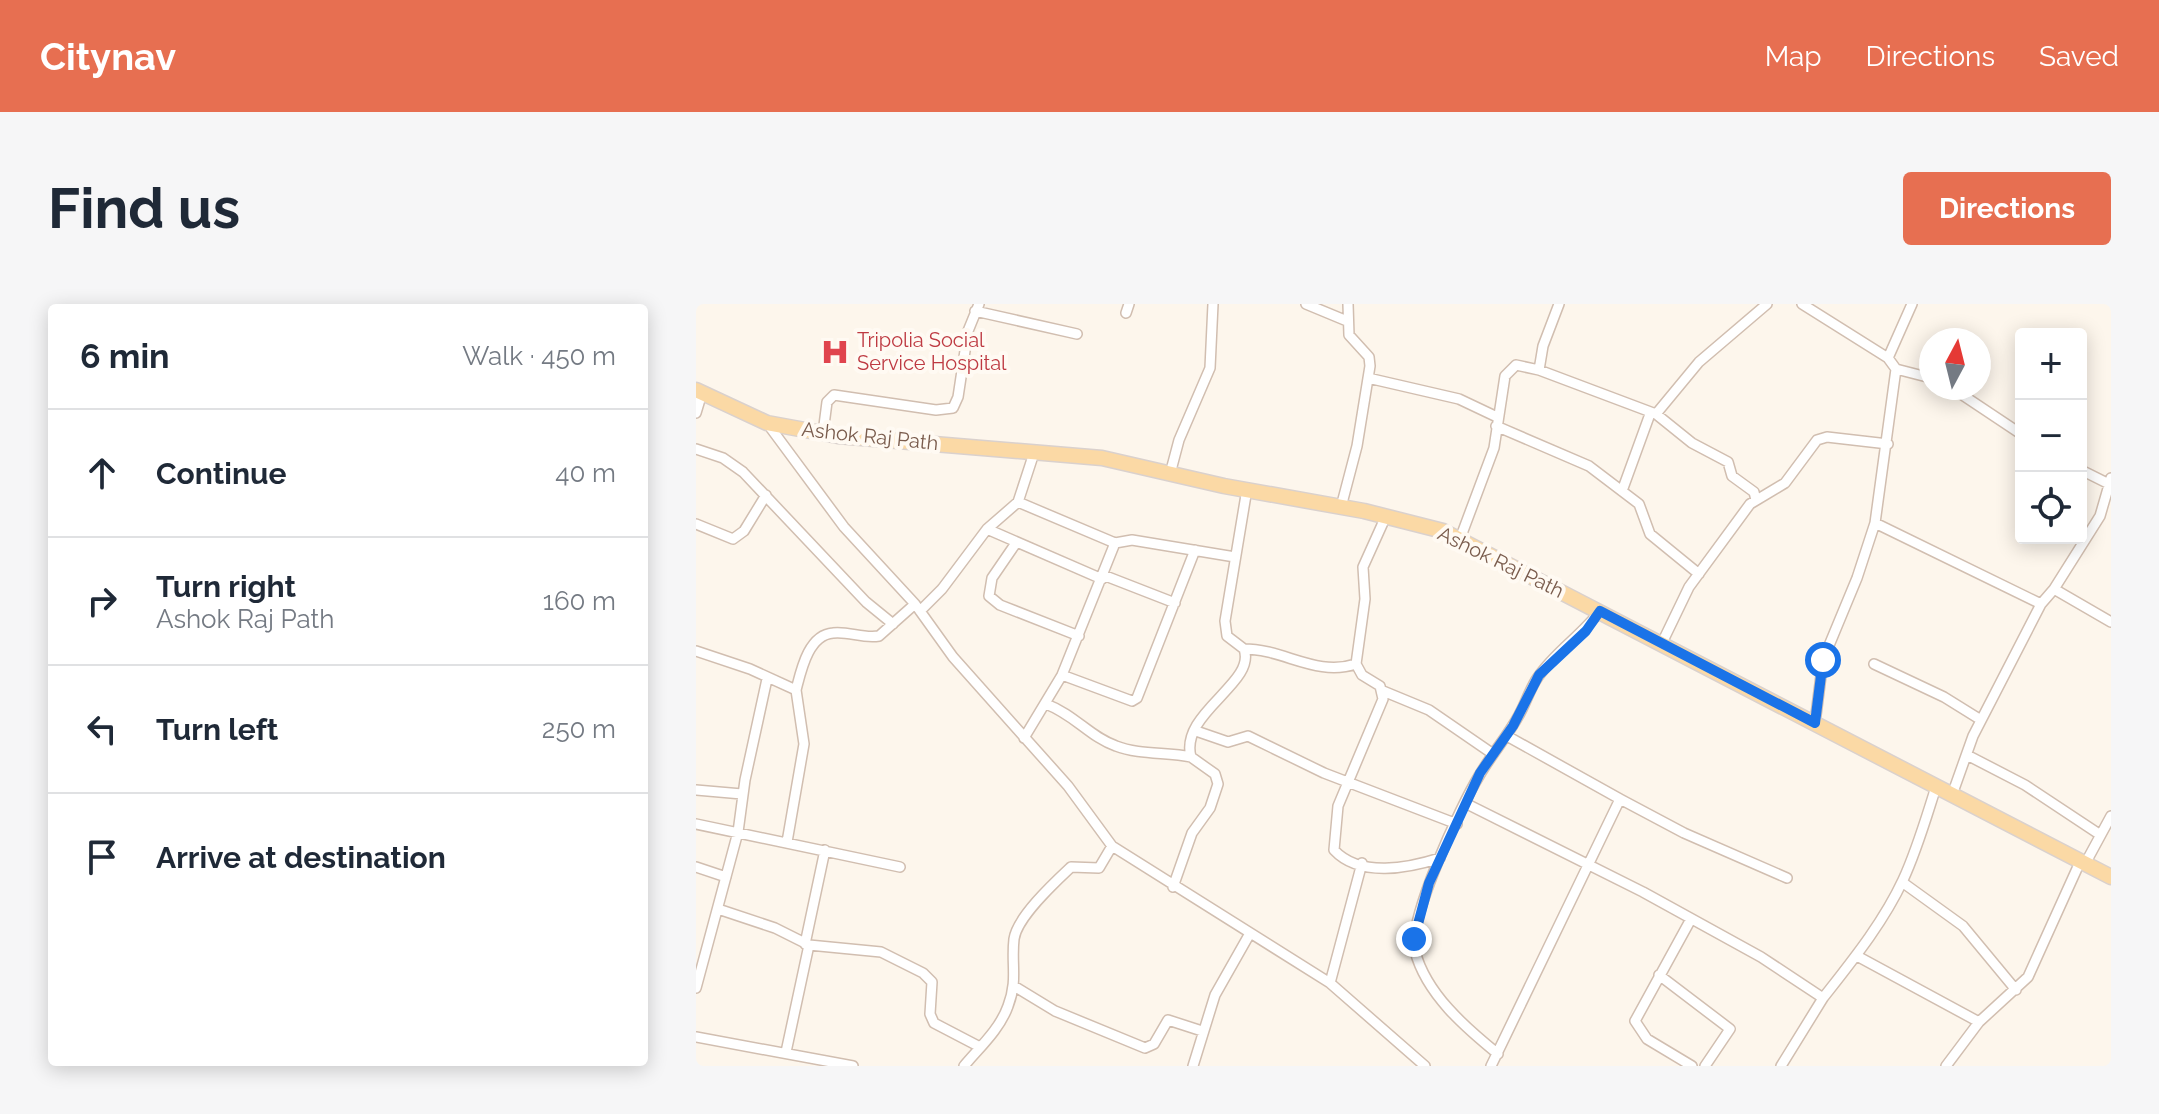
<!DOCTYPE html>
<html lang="en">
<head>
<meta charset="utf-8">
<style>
	body { margin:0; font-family:Raleway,sans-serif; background:#f6f6f7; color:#1f2937 }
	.controls { position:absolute; right:24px; top:24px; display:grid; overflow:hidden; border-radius:8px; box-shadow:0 4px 20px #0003 }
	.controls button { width:72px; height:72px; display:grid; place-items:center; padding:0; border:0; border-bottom:2px solid #e0e1e3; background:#fff; color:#1f2937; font:40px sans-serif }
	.compass { position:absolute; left:1223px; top:24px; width:72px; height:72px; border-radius:50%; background:#fff; box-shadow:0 4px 20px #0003; rotate:7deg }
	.stop { position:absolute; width:24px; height:24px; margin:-18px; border:6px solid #1a73e8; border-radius:50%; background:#fff }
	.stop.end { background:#1a73e8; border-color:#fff; box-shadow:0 2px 8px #0008 }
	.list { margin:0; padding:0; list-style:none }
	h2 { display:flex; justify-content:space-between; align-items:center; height:104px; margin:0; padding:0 32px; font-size:34px }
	h2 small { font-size:26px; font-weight:400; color:#747a83 }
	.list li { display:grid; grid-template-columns:52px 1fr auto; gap:24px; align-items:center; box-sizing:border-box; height:128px; padding:0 32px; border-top:2px solid #e0e1e3 }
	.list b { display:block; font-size:30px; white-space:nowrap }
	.list p { margin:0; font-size:26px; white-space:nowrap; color:#747a83 }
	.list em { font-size:26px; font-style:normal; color:#747a83 }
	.icon { flex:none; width:44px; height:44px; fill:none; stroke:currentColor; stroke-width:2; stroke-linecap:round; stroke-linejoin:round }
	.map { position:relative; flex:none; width:1415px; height:762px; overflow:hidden; border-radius:8px }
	header { display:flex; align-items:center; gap:48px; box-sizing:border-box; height:112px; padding:0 40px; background:#e76f51; color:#fff }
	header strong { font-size:38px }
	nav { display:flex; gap:44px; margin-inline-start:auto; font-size:28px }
	.intro { display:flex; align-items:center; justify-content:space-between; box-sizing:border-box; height:192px; padding:0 48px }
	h1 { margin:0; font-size:56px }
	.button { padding:20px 36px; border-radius:8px; background:#e76f51; color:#fff; font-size:28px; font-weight:700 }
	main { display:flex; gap:48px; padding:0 48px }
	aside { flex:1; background:#fff; border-radius:8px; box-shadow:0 4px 20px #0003 }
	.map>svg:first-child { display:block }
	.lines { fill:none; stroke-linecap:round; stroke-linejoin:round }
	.street-casing { stroke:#d1beb0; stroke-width:12 }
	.primary-casing { stroke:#dad1cd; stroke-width:17 }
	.street { stroke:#fff; stroke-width:9 }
	.primary { stroke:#fbd9a5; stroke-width:14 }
	.route { stroke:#1a73e8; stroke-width:10 }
	.labels { text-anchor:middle; stroke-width:8; stroke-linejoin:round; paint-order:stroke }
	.health-label { font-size:20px; fill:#be3a42; stroke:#fffaf3; text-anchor:start }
	.street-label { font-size:20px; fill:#7a5c4d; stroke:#fffaf3 }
</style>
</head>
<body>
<header>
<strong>Citynav</strong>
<nav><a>Map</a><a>Directions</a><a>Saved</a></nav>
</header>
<div class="intro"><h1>Find us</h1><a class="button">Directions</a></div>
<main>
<aside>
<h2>6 min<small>Walk · 450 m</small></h2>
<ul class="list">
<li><svg class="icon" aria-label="ahead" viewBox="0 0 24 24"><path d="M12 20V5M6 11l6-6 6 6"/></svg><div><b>Continue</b></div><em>40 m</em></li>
<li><svg class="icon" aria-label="right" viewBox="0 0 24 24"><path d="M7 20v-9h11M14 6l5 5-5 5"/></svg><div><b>Turn right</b><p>Ashok Raj Path</p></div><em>160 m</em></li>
<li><svg class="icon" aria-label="left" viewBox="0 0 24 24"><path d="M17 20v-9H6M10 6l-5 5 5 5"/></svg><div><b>Turn left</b></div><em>250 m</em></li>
<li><svg class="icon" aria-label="arrive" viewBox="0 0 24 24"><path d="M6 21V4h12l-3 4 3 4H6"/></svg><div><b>Arrive at destination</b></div></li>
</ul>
</aside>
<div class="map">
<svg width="1415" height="762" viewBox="0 0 1415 762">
	<rect width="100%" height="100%" fill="#fdf6ec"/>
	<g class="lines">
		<defs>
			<path id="street" d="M 610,0 L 651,17
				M 1106,0 L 1192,54 L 1200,65 L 1179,219 L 1161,274 L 1127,356 L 1119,419
				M 279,7 L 381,30
				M 430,9 L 433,0
				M 1192,54 L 1216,0
				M 1200,65 L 1235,74
				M 843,66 L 960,110 L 1003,58 L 1071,0
				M 672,74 L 763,95 L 801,113
				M 1256,84 L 1325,130
				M 0,109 L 6,89
				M 960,110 L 996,139 L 1032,158 L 1036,172 L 1058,188 L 1060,196
				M 71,119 L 148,223 L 219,300 L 257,353 L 372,482 L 416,542 L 634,679 L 729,762
				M 800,122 L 893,162 L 943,200 L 954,230 L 1003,270
				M 127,129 L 131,98 L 138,91 L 240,106 L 257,104 L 262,93 L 272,27 L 283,0
				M 0,145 L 27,154 L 47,168 L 170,298 L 197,320
				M 1385,166 L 1415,181
				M 474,170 L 483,136 L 514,64 L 517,0
				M 926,187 L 954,110
				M 322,198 L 419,239
				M 645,203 L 661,142 L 674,62 L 673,53 L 653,31 L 652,0
				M 690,212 L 667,263 L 669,295 L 660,360 L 666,371 L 684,382 L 687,395 L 642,502 L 638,546 C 664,574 713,564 744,554
				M 1179,219 L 1345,300 L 1277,432 L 1256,491
				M 0,220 L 37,235 L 48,227 L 70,191
				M 291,225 L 406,275
				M 764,235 L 798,144 L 809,72 L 820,61 L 843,66 L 847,42 L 863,0
				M 320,239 L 296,274 L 293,292 L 304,301 L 383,332
				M 407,271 L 479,299
				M 1358,285 L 1404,212 L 1415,174
				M 1345,300 L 1358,285 L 1415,318
				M 224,307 L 246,285 L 291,225 L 322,198 L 338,149
				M 966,339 L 993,283 L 1054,200 L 1089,179 L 1121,136 L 1131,133 L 1192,140
				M 548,345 C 588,345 620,373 660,360
				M 0,347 L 54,365 L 100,386 L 108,440 L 91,538
				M 1178,360 L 1248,393 L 1285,416
				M 366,371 L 436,397 L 441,394 L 499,246
				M 100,386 C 105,367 112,331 137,329 C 153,327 167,335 183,332 L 219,300
				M 687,387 L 733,406 L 797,450
				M 350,400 C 379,411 394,433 420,442 C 443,451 471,448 495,453
				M 500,427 L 532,438 L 552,432 L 628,469 L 761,520
				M 328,434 L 366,371 L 419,239 L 436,236 L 539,253
				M 1271,451 L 1329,481 L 1403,530
				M 0,486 L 46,490
				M 924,495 L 988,529 L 1091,574
				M 769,499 L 947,588 L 1065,653 L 1127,694 L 1085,762
				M 0,520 L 204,563
				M 1389,560 L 1415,512
				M 0,563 L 30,573
				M 1206,578 L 1267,622 L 1320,686
				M 477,583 L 496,529 L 514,504 L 522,480 L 519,470 L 495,453 C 483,409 561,379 548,345 L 531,332 L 529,317 L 551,185
				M 22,605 L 79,624 L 113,641 L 185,648 L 227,669 L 236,678 L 234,710 L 238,719 L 284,743
				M 995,615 L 939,717 L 951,735 L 996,762
				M 109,640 L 129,546
				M 1161,652 L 1283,718
				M 963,671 L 1034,725 L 1009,762
				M 634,679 L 666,559
				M 318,682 L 359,707 L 449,744 L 458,740 L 472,716 L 506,727
				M 0,684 L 42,528 L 49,476 L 71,375
				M 1127,694 C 1156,657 1187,619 1207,576 C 1221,546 1230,514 1240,483
				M 0,733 L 157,762
				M 90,748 L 113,641
				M 802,750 C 770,724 730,690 719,647 C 711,617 765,501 783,472 C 795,451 811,433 823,411 C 830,399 834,384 842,373 C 859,348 886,331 904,307
				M 268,762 C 283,744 304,725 312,702 C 322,676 315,660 318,635 C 321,613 359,578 375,563 L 403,564 L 416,542
				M 497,762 L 519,691 L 553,631
				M 795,762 L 924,495 L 811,432
				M 1250,762 L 1283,718 L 1332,673 L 1384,558"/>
			<path id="primary" d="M 0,86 L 71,119 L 142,132 L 406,154 L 528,182 L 668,207 L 747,227 L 1415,573"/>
		</defs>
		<use href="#street" class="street-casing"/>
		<use href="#primary" class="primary-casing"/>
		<use href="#street" class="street"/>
		<use href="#primary" class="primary"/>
	</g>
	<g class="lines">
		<path class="route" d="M 718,635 L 733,579 L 784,469 L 817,422 L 843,371 L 890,327 L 904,307 L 1119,419 L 1127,356"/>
	</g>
	<defs>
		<symbol id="hospital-bare" viewBox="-9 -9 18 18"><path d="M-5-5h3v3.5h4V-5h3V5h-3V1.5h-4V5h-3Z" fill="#e0444e" stroke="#fffaf3" stroke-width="2.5" paint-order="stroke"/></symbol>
	</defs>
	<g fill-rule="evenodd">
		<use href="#hospital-bare" x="119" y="28" width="40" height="40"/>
	</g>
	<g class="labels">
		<g class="health-label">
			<text x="161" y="43">Tripolia Social<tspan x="161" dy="23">Service Hospital</tspan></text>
		</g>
		<g class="street-label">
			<text transform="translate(174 132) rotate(6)" y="7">Ashok Raj Path</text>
			<text transform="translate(805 258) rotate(26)" y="7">Ashok Raj Path</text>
		</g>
	</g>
</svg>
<div class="controls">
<button>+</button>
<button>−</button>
<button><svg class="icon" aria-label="locate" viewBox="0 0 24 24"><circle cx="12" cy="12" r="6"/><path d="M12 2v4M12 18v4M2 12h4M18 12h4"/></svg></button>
</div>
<svg class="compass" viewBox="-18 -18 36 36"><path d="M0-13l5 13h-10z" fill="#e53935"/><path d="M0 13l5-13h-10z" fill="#747a83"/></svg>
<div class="stop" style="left:1127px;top:356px"></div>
<div class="stop end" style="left:718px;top:635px"></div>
</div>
</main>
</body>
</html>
